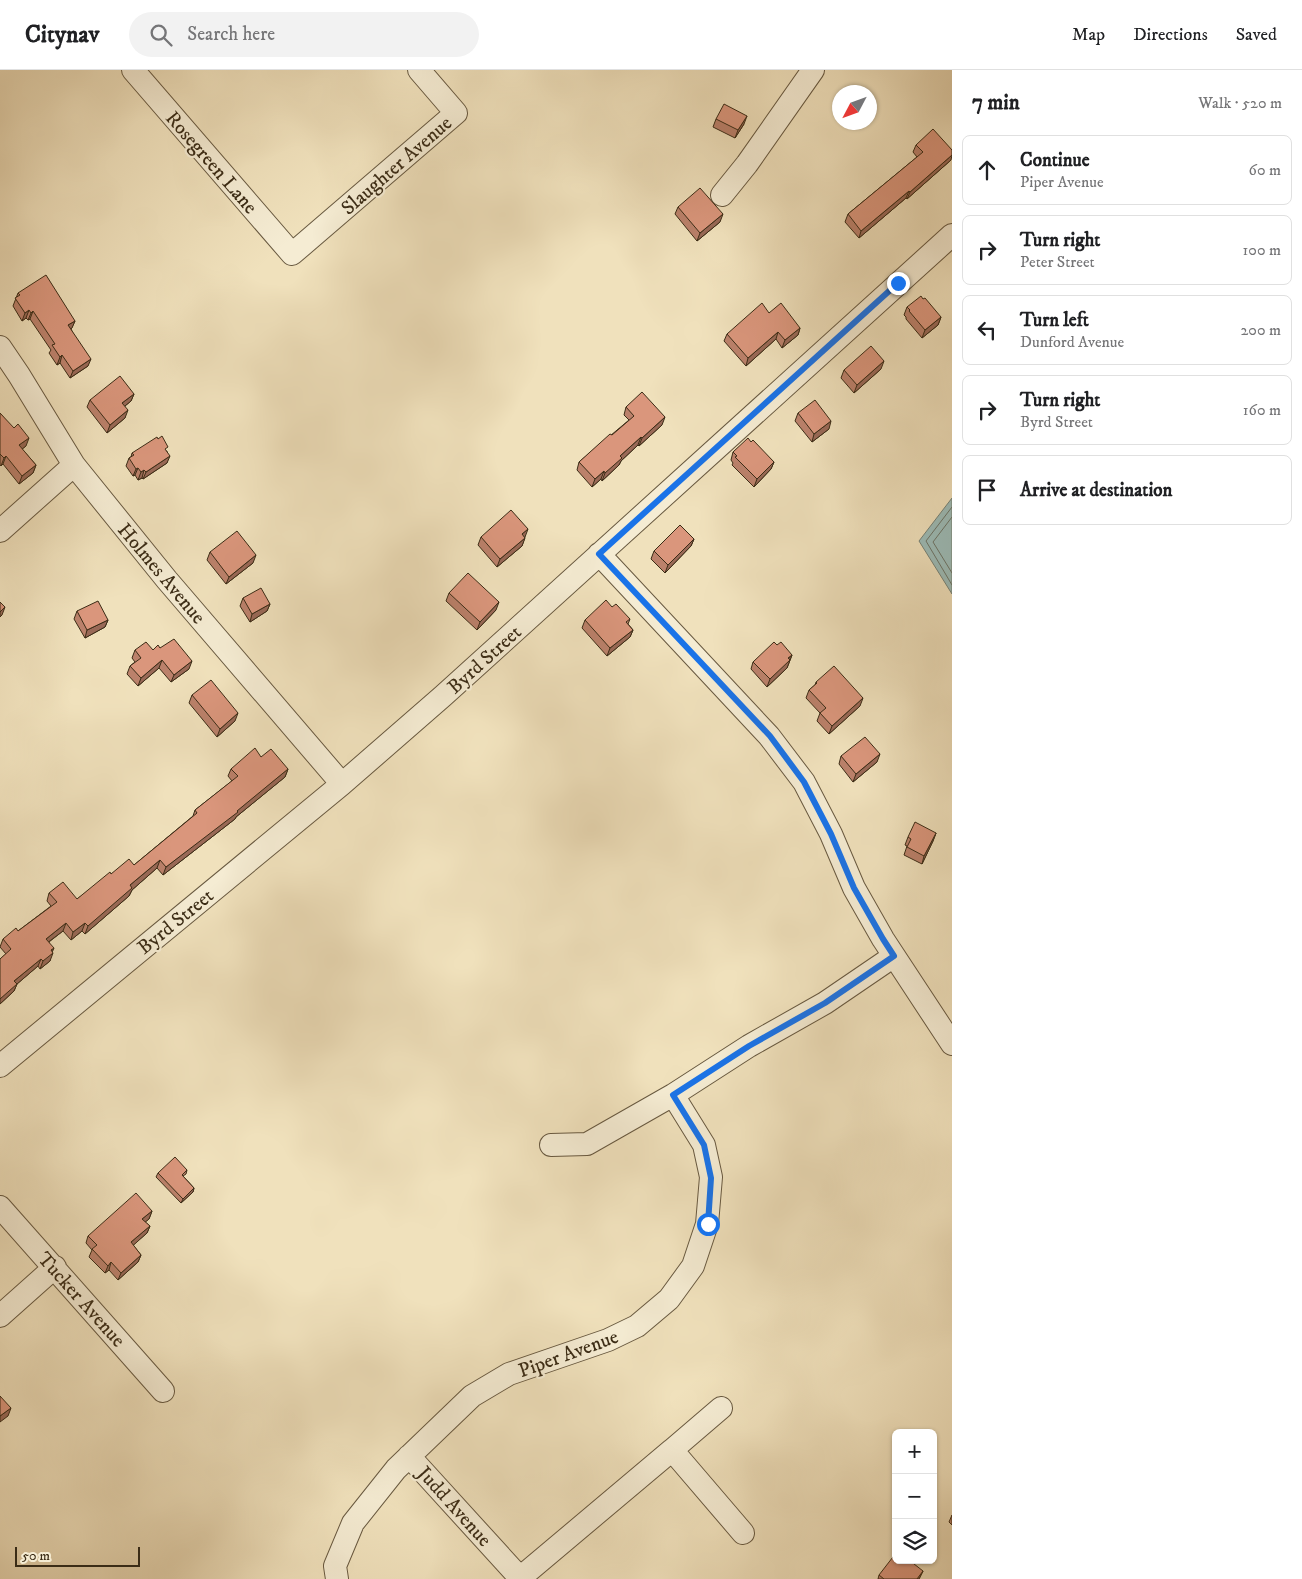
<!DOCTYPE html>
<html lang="en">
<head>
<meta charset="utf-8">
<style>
	body { margin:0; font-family:"IM FELL DW Pica",serif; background:#f2f2f2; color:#202124 }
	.controls { position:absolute; right:15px; bottom:15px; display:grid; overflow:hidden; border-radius:8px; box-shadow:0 1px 4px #0004 }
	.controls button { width:45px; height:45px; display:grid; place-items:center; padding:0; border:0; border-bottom:1px solid #e0e0e0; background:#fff; color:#202124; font:25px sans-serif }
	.compass { position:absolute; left:832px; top:15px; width:45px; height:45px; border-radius:50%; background:#fff; box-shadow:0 1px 4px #0004; rotate:229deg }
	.scale { position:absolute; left:15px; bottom:12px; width:125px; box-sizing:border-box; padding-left:5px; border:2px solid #3b2c16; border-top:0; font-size:14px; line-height:18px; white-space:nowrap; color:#3b2c16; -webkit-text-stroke:4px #f5ecd3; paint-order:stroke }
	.stop { position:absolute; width:15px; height:15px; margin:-11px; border:4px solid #1a73e8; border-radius:50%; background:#fff }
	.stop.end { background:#1a73e8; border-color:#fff; box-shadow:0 1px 5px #0008 }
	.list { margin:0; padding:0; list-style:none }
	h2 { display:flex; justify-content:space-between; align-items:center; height:65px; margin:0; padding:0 20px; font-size:21px }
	h2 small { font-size:16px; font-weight:400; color:#757577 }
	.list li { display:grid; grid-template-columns:32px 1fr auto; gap:15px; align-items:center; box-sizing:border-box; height:70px; margin:0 10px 10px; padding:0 10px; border:1px solid #e0e0e0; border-radius:8px }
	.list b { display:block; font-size:19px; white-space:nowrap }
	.list p { margin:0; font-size:16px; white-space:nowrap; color:#757577 }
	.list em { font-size:16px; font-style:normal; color:#757577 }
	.icon { flex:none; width:28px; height:28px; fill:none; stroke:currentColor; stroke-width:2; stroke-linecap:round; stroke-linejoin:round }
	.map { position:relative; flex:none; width:952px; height:1509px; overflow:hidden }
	header { display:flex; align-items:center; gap:30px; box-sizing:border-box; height:70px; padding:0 25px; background:#fff; border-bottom:1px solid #e0e0e0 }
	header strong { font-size:24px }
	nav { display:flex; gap:28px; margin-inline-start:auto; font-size:18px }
	.search { width:350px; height:45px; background:#f2f2f2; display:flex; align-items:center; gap:12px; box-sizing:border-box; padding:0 18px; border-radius:28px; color:#757577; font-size:19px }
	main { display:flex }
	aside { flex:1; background:#fff }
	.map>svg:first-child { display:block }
	.water { fill:#9cbcb8; stroke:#758277 }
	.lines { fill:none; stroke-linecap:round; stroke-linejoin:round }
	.shore { stroke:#6c7467; stroke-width:1 }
	.minor-casing { stroke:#685940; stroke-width:24 }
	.minor { stroke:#f5ecd3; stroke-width:22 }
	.wall { fill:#bb816b; stroke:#3b2c16 }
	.shaded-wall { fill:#996957; stroke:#3b2c16 }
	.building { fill:#da967c; stroke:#3b2c16 }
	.route { stroke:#1a73e8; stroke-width:6 }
	.labels { text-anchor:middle; stroke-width:4.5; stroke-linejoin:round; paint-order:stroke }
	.street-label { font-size:20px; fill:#3b2c16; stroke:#f5ecd3 }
</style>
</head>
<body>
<header>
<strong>Citynav</strong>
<div class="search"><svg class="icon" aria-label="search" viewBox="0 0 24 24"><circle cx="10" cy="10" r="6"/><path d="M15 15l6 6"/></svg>Search here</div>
<nav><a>Map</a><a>Directions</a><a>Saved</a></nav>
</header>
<main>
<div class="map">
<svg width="952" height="1509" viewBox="0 0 952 1509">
	<rect width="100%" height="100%" fill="#f0e1bc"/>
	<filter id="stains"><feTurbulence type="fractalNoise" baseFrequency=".004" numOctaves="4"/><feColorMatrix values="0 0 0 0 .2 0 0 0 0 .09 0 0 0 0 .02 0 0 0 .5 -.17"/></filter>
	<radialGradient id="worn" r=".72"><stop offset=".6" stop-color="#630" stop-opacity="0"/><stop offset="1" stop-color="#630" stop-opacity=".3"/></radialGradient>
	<path class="water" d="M 952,428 L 952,524 L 919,471 Z"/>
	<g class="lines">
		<path class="shore" d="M 952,437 L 926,471 L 952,515
			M 952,447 L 933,472 L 952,503"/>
		<defs>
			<path id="minor" d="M 133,0 L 292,184 L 456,43 L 419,0
				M 722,125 L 747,94 L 813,0
				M 0,277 L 19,305 L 74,395 L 167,510 L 342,714
				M 0,461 L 74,395
				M 599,484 L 769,666 L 804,712 L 831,764 L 854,818 L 883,869 L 952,974
				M 0,996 L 342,714 L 443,626 L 952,165
				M 551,1075 L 587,1074 L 673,1025 L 749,976 L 825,933 L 894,886
				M 0,1137 L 163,1321
				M 0,1246 L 55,1197
				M 672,1380 L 721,1338
				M 409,1386 L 521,1509
				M 520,1508 L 672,1380 L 743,1463
				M 337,1509 L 335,1496 L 353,1453 L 396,1399 L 472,1326 L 509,1304 L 608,1270 L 637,1256 L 669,1229 L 693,1196 L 707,1154 L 711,1107 L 704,1075 L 673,1025"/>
		</defs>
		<use href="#minor" class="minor-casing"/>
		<use href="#minor" class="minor"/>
	</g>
	<path class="wall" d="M 716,49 L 744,54 L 735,68 L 713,57 Z
		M 916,75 L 951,90 L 907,129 L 906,128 L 859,168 L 845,152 L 848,144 L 917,87 L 913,82 Z
		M 678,137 L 720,152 L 697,171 L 675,144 Z
		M 18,223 L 75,251 L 71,259 L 88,296 L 70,308 L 60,293 L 57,295 L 49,283 L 51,280 L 30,249 L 28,250 L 26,248 L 22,251 L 13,236 Z
		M 907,237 L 941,247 L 938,255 L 922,268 L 906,249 L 906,247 L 904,245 Z
		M 769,243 L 800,258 L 798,265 L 782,278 L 776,269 L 746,296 L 724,271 L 727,264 Z
		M 881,299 L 854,323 L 841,308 L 844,300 Z
		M 134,324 L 131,331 L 125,336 L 125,348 L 107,363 L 87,337 L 90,330 Z
		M 626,337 L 662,355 L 639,376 L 638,375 L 621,391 L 619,395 L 602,411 L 601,409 L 592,417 L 577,400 L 579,392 L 629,350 L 624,345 Z
		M 0,343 L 26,376 L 22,379 L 36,395 L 33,403 L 19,414 L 3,394 L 1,396 L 0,395 Z
		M 798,343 L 829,359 L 812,372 L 795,351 Z
		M 751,372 L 774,392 L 771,399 L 754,417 L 732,395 L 733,393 L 731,390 L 733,382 Z
		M 167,381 L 167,393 L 143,409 L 142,408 L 138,410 L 135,405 L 133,406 L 126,396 L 129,388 L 131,387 L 132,383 Z
		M 481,467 L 525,467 L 522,476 L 497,497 L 478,475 Z
		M 694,469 L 691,476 L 665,503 L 651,489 L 654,481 Z
		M 210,482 L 253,493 L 226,514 L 207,490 Z
		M 449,523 L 496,540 L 477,560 L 446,531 Z
		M 243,528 L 270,534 L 267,541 L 250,552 L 240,536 Z
		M 77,541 L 108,550 L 105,557 L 85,568 L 74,549 Z
		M 630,549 L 628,554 L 633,560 L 630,567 L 607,586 L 582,558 L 585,550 Z
		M 777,575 L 792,585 L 787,598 L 767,617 L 751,599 L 753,592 Z
		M 160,578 L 189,599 L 171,612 L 159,598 L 138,616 L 127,604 L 130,596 L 135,592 L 132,588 L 135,580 L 153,580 Z
		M 816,612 L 860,636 L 829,664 L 817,651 L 820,643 L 806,628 L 809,620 L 815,615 Z
		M 192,625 L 235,651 L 217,667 L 189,633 Z
		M 841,686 L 877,692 L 853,712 L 839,694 Z
		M 261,687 L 288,699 L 285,707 L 236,747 L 235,749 L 163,805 L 157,798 L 132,820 L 129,826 L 85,864 L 82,861 L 71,870 L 63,861 L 49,872 L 52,881 L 50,891 L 40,899 L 38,896 L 17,914 L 14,921 L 0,934 L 0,889 L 6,884 L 0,877 L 3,869 L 18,861 L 51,836 L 47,831 L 49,823 L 77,829 L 111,804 L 134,795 L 193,746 L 195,740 L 232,711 L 228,706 L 231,699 Z
		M 936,763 L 933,771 L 922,794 L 904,785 L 907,776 L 905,775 L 908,767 Z
		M 187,1100 L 186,1104 L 183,1106 L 194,1118 L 193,1122 L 181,1133 L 156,1107 L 158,1103 Z
		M 152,1141 L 149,1149 L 145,1152 L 150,1156 L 147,1163 L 133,1175 L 141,1185 L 138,1192 L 118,1210 L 109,1200 L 105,1203 L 89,1187 L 92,1180 L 86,1173 L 88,1166 Z
		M 952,1445 L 952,1455 L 949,1452 Z
		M 923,1501 L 919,1509 L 878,1509 L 879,1505 Z"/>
	<path class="shaded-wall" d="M 747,46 L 744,54 L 735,68 L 738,60 Z
		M 952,85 L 951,90 L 907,129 L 910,122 Z
		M 909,121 L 906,128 L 859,168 L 861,161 Z
		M 723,144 L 720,152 L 697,171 L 700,163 Z
		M 29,240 L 26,248 L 22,251 L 25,243 Z
		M 33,241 L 30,249 L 28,250 L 31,243 Z
		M 941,247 L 938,255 L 922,268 L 925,260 Z
		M 75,251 L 72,258 L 66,263 L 68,255 Z
		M 800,258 L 798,265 L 782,278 L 785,270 Z
		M 778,262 L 776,269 L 746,296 L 748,288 Z
		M 62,285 L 60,293 L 57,295 L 60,287 Z
		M 91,289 L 88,296 L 70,308 L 73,301 Z
		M 884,291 L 881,299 L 854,323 L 857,315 Z
		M 134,324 L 131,331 L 120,340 L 122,333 Z
		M 128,340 L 125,348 L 107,363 L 110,355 Z
		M 665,347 L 662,355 L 639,376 L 642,368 Z
		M 831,351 L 829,359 L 812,372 L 814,364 Z
		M 641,367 L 638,375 L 621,391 L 619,395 L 602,411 L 605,403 L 620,386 Z
		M 29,368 L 26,376 L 17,383 L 19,375 Z
		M 6,386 L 3,394 L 1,396 L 4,388 Z
		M 170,386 L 167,393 L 143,409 L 146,402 Z
		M 774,392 L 771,399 L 754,417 L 757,409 Z
		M 36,395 L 33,403 L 19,414 L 22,406 Z
		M 138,398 L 135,405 L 133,406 L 136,399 Z
		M 144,400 L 142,408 L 138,410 L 141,402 Z
		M 604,401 L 601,409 L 592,417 L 595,409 Z
		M 528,459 L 525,467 L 519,472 L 522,464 Z
		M 525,468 L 522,476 L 497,497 L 500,489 Z
		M 694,469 L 691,476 L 665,503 L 668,495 Z
		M 256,485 L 253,493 L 226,514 L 229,507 Z
		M 499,532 L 496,540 L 477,560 L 480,552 Z
		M 270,534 L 267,541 L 250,552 L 252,544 Z
		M 5,537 L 2,545 L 0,547 L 0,542 Z
		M 108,550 L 105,557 L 85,568 L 87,560 Z
		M 633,560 L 630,567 L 607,586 L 610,578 Z
		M 792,585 L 787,598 L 767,617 L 770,609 Z
		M 162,590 L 159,598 L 138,616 L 141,608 Z
		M 192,591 L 189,599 L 171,612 L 174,605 Z
		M 863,628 L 860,636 L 829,664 L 832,656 Z
		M 238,643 L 235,651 L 217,667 L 220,659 Z
		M 880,684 L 877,692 L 853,712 L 856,704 Z
		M 288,699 L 285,707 L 236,747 L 235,749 L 163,805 L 166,797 Z
		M 936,763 L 933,771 L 922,794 L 924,786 Z
		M 160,790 L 157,798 L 132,820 L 129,826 L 85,864 L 88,856 L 130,815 Z
		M 66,853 L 63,861 L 43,876 L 46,869 Z
		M 85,853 L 82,861 L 71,870 L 73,862 Z
		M 54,878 L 51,885 L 53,883 L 50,891 L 40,899 L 43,891 Z
		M 41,889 L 38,896 L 17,914 L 14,921 L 0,934 L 0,929 L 14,911 Z
		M 194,1118 L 193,1122 L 181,1133 L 183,1129 Z
		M 152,1141 L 149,1149 L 139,1157 L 142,1149 Z
		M 150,1156 L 147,1163 L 128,1180 L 131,1172 Z
		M 141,1185 L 138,1192 L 118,1210 L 121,1203 Z
		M 111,1192 L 109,1200 L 105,1203 L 108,1196 Z
		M 11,1338 L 8,1346 L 0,1352 L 0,1346 Z
		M 923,1501 L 919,1509 L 916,1509 Z"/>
	<path class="building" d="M 724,34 L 747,46 L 738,60 L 716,49 Z
		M 933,59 L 952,80 L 952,85 L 910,122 L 909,121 L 861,161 L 848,144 L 923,82 L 916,75 Z
		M 700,118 L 723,144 L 700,163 L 678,137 Z
		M 46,205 L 75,251 L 68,255 L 91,289 L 73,301 L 62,285 L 60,287 L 52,275 L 55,274 L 33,241 L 31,243 L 29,240 L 25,243 L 15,228 L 20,225 L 18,223 Z
		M 921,226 L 923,229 L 925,228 L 941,247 L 925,260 L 909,241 L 910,240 L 907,237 Z
		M 762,233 L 769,243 L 781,233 L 800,258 L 785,270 L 778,262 L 748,288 L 727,264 Z
		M 871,276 L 884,291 L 857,315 L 844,300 Z
		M 120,306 L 134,324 L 122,333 L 128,340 L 110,355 L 90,330 Z
		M 642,322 L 665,347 L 642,368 L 641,367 L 620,386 L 622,388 L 605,403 L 604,401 L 595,409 L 579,392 L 610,364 L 612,365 L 634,346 L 626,337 Z
		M 815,330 L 831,351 L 814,364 L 798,343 Z
		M 0,343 L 14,358 L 18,354 L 29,368 L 19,375 L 36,395 L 22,406 L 6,386 L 4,388 L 0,384 Z
		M 162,366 L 168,377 L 165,379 L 170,386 L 146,402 L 144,400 L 141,402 L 138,398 L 136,399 L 129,388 L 134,385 L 132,383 L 157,367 L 158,369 Z
		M 748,368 L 751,372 L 753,370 L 774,392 L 757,409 L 735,387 L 737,386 L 733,382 Z
		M 511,440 L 528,459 L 522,464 L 525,468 L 500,489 L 481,467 Z
		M 680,455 L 694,469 L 668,495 L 654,481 Z
		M 237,461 L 256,485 L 229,507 L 210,482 Z
		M 468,503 L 499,532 L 480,552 L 449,523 Z
		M 261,518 L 270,534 L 252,544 L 243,528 Z
		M 606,530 L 612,537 L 616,534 L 630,549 L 626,552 L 633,560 L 610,578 L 585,550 Z
		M 98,531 L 108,550 L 87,560 L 77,541 Z
		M 0,532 L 5,537 L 0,542 Z
		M 174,569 L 192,591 L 174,605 L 162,590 L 141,608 L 130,596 L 141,588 L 135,580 L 146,572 L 153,580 L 158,575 L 160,578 Z
		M 774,572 L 777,575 L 781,572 L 792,585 L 788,588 L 790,590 L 770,609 L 753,592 Z
		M 834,596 L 863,628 L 832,656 L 820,643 L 826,638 L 809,620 L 817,613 L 816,612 Z
		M 211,610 L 238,643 L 220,659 L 192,625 Z
		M 865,667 L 880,684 L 856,704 L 841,686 Z
		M 255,678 L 261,687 L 271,679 L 288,699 L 237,741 L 238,742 L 166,797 L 160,790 L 130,815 L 132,818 L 88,856 L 85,853 L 73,862 L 66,853 L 46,869 L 54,878 L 51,880 L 53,883 L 43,891 L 41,889 L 14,911 L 17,914 L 0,929 L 0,889 L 11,879 L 3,869 L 16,858 L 18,861 L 57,832 L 49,823 L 63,812 L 77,829 L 110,802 L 111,804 L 129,789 L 134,795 L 197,743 L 195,740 L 238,706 L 231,699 Z
		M 915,752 L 936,763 L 924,786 L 907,777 L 911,769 L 908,767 Z
		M 175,1087 L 187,1100 L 182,1105 L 194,1118 L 183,1129 L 158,1103 Z
		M 136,1123 L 152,1141 L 142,1149 L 150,1156 L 131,1172 L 141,1185 L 121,1203 L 111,1192 L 108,1196 L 92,1179 L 97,1175 L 88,1166 Z
		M 0,1326 L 11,1338 L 0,1346 Z
		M 896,1483 L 896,1490 L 909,1490 L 923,1501 L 917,1509 L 884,1509 L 879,1505 Z"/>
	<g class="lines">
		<path class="route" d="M 708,1154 L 711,1108 L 704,1075 L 673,1025 L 749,976 L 825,933 L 894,886 L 883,869 L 854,818 L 831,764 L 804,712 L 770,666 L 599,484 L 898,213"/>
	</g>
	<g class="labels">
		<g class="street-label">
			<text transform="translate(212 92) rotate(49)" y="7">Rosegreen Lane</text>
			<text transform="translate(396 95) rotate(-41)" y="7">Slaughter Avenue</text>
			<text transform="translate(162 503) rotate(50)" y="7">Holmes Avenue</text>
			<text transform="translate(484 589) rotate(-42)" y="7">Byrd Street</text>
			<text transform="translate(175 851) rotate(-39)" y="7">Byrd Street</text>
			<text transform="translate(82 1229) rotate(48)" y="7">Tucker Avenue</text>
			<text transform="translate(568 1283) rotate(-20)" y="7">Piper Avenue</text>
			<text transform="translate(455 1436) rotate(48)" y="7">Judd Avenue</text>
		</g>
	</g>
	<rect width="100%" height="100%" filter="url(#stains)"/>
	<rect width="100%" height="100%" fill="url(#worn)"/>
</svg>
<div class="controls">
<button>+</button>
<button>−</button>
<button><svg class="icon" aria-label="layers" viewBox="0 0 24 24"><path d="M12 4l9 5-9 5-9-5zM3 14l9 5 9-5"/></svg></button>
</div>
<svg class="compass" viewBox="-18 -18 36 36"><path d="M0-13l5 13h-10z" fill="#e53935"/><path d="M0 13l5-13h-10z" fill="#757577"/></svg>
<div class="scale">50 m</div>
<div class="stop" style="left:708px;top:1154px"></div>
<div class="stop end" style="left:898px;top:213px"></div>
</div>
<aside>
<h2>7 min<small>Walk · 520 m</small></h2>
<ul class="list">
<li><svg class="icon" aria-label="ahead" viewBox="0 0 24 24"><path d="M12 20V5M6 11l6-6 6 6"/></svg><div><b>Continue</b><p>Piper Avenue</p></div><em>60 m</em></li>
<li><svg class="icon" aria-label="right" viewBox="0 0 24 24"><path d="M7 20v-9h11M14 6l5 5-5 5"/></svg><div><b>Turn right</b><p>Peter Street</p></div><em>100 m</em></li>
<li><svg class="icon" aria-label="left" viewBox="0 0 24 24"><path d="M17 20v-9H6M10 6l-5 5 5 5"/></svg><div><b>Turn left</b><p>Dunford Avenue</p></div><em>200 m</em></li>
<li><svg class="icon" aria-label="right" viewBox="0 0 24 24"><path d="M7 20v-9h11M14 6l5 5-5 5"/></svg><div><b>Turn right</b><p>Byrd Street</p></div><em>160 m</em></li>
<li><svg class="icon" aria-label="arrive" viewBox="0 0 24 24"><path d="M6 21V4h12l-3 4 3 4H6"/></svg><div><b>Arrive at destination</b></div></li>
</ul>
</aside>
</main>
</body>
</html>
